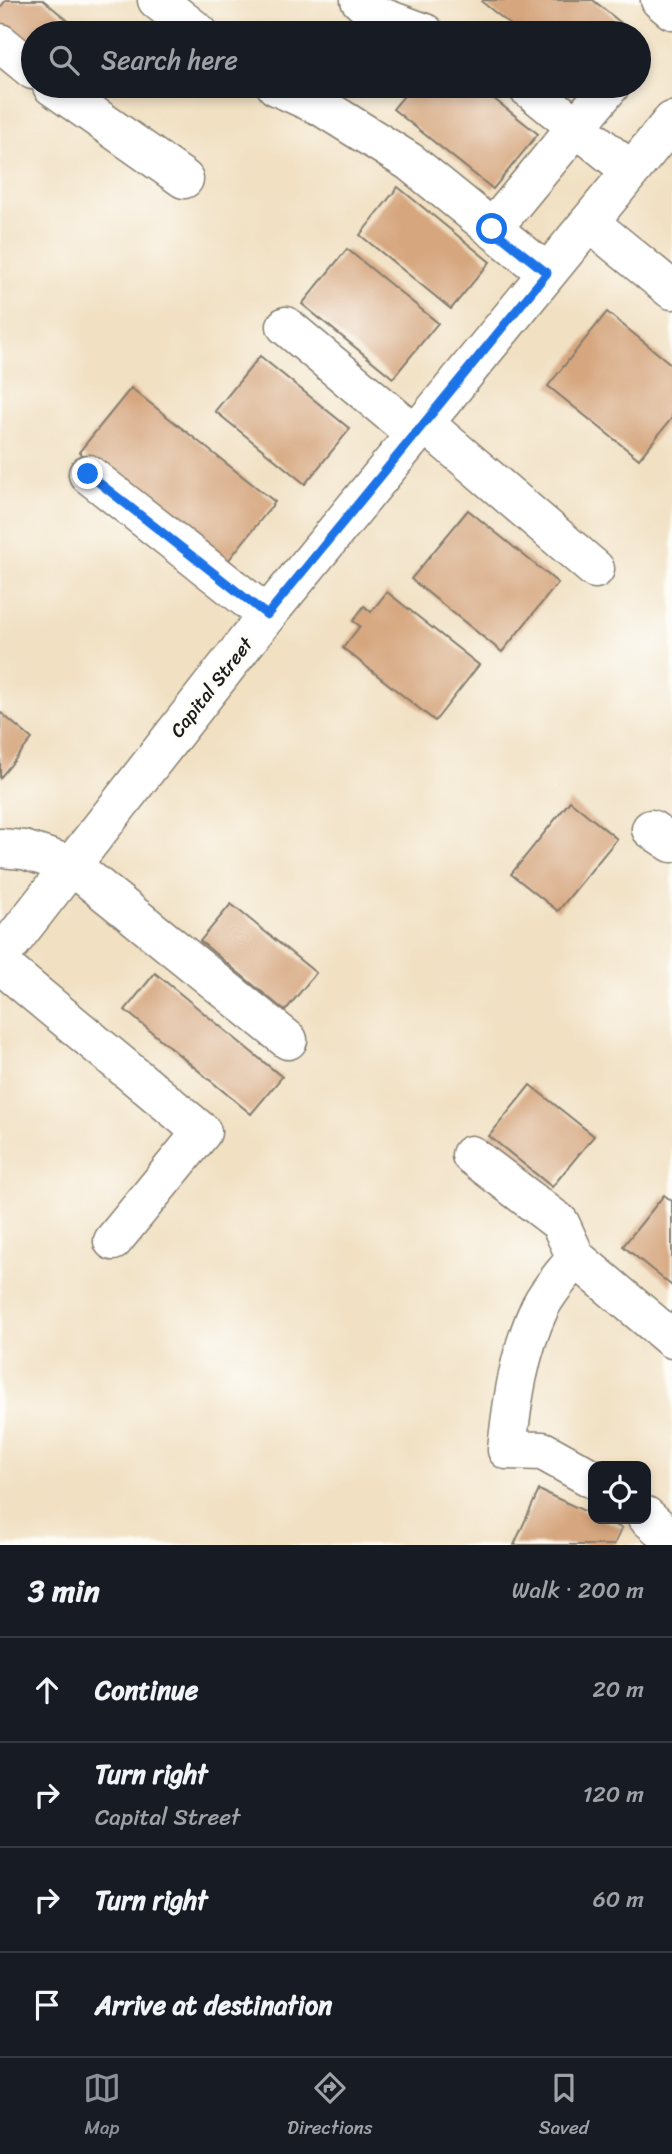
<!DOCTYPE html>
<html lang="en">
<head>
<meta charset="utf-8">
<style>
	body { margin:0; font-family:Sriracha,sans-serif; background:#20242c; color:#f1f3f6 }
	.controls { position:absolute; right:21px; bottom:21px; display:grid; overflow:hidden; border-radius:14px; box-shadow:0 4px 10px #0003 }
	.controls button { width:63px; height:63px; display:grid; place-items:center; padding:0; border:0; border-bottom:2px solid #363941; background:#171b24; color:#f1f3f6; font:35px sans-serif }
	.stop { position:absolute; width:21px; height:21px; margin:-16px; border:5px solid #1a73e8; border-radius:50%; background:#fff }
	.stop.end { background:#1a73e8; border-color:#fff; box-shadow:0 2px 7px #0008 }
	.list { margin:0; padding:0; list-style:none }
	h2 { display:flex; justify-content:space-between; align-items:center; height:91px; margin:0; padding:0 28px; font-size:30px }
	h2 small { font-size:23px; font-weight:400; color:#9ea1a6 }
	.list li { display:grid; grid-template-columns:46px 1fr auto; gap:21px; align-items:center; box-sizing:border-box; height:105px; padding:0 28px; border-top:2px solid #363941 }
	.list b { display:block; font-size:26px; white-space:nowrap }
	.list p { margin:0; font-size:23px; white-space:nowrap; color:#9ea1a6 }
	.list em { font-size:23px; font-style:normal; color:#9ea1a6 }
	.icon { flex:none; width:38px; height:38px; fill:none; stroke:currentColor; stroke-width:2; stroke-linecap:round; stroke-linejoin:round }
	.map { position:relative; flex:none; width:672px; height:1545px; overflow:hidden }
	.search { position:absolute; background:#171b24; box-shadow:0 4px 10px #0003; left:21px; right:21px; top:21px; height:77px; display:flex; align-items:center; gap:18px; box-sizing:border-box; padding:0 24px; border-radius:38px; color:#9ea1a6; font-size:26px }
	.sheet { height:511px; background:#171b24 }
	nav { display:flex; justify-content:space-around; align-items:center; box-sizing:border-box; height:98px; border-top:2px solid #363941; background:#171b24; font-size:19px; color:#9ea1a6 }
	nav a { display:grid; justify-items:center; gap:4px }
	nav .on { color:#8c9099 }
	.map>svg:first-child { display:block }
	.building { fill:#d6a67e }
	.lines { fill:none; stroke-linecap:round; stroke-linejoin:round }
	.minor-casing { stroke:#867e6f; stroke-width:41 }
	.minor { stroke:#fff; stroke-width:38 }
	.route { stroke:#1a73e8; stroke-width:9 }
	.labels { text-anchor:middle; stroke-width:5; stroke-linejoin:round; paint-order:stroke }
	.street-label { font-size:19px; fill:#1c1c1c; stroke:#fdfcf7 }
</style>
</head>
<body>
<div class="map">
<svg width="672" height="1545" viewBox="0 0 672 1545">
	<rect width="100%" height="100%" fill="#fdfcf7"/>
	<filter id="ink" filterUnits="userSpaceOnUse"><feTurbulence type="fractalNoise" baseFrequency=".0143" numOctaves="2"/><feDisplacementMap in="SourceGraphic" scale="14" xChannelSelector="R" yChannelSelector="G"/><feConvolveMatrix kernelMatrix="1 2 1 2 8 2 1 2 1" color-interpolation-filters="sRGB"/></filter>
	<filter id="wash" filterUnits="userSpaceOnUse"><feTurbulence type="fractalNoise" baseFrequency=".00686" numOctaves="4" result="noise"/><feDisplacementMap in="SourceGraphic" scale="28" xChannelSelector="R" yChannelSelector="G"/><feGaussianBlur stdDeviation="1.57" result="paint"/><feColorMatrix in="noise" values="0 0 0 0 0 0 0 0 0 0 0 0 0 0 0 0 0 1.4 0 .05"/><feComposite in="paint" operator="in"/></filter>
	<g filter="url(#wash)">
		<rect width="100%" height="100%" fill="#f1e0c2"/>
		<g id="blocks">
			<path class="building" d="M 6,0 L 43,0 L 83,33 L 33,33 L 33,53 L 0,25 L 0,8 Z
				M 484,0 L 593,0 L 626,27 L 622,33 L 521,33 L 482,2 Z
				M 412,86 L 478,86 L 538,134 L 493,189 L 393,109 Z
				M 398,187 L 490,262 L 451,309 L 360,235 Z
				M 347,249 L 438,323 L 393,378 L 302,304 Z
				M 607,312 L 672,365 L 672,418 L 639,459 L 548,386 Z
				M 260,356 L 350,429 L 305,484 L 215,411 Z
				M 131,388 L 275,502 L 223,567 L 79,452 Z
				M 468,510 L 558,583 L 502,652 L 411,579 Z
				M 387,592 L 479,665 L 435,721 L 343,648 L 360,626 L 353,621 L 364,606 L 371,612 Z
				M 0,712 L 32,739 L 0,778 Z
				M 570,801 L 617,839 L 558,911 L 511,874 Z
				M 231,904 L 316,973 L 285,1011 L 200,941 Z
				M 155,973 L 282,1077 L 251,1114 L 125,1010 Z
				M 530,1085 L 594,1136 L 552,1187 L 489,1136 Z
				M 664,1195 L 672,1201 L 672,1286 L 623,1246 Z
				M 539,1490 L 593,1515 L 593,1519 L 602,1519 L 622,1528 L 614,1545 L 514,1545 Z"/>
		</g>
	</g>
	<g filter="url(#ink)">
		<use href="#blocks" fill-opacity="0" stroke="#867e6f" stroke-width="2"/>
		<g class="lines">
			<defs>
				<path id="minor" d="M 157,0 L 199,33
					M 360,0 L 376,15 L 425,33
					M 660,0 L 672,10
					M 0,43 L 33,70
					M 52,86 L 184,179
					M 276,86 L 322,107 L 410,162 L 547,273
					M 526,86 L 631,171
					M 589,222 L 672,290
					M 492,229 L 610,86
					M 286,326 L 415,434
					M 424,423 L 595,569
					M 88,474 L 267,615
					M 651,829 L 672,843
					M 0,848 L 24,850 L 71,865 L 288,1040
					M 0,957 L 267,615 L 672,121
					M 0,964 L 202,1132 L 113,1241
					M 471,1155 L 560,1223 L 576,1258 C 564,1273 549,1289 540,1307 C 519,1352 512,1401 507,1450 L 543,1451 L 593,1479
					M 576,1258 L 672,1339
					M 646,1516 L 672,1539"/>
			</defs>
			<use href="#minor" class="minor-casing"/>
			<use href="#minor" class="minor"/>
		</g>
	</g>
	<g class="lines" filter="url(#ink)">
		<path class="route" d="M 88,474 L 267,615 L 547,273 L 492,229"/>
	</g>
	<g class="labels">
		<g class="street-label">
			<text transform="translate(211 687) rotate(-52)" y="7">Capital Street</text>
		</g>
	</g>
</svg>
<div class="controls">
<button><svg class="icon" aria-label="locate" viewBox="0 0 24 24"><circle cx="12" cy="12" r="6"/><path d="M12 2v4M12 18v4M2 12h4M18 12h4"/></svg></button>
</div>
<div class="stop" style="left:492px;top:229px"></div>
<div class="stop end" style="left:88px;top:474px"></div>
<div class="search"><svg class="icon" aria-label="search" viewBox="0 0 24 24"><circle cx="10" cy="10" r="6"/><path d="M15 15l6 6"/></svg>Search here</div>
</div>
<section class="sheet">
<h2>3 min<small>Walk · 200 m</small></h2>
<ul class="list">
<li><svg class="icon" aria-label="ahead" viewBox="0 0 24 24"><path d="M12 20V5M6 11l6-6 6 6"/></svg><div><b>Continue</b></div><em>20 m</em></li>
<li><svg class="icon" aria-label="right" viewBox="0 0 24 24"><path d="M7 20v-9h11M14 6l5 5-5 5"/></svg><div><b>Turn right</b><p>Capital Street</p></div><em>120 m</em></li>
<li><svg class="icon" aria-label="right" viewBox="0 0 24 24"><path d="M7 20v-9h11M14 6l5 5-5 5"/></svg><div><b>Turn right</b></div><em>60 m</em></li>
<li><svg class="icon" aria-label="arrive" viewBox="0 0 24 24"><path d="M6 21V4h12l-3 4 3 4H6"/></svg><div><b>Arrive at destination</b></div></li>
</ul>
</section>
<nav>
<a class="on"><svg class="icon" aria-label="map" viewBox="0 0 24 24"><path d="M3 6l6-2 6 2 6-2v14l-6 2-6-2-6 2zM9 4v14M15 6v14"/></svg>Map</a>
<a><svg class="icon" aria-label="directions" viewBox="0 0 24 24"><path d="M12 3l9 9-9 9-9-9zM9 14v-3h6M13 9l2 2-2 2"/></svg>Directions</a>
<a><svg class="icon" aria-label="saved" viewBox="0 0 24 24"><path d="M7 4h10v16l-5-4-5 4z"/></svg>Saved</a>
</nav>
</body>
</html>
